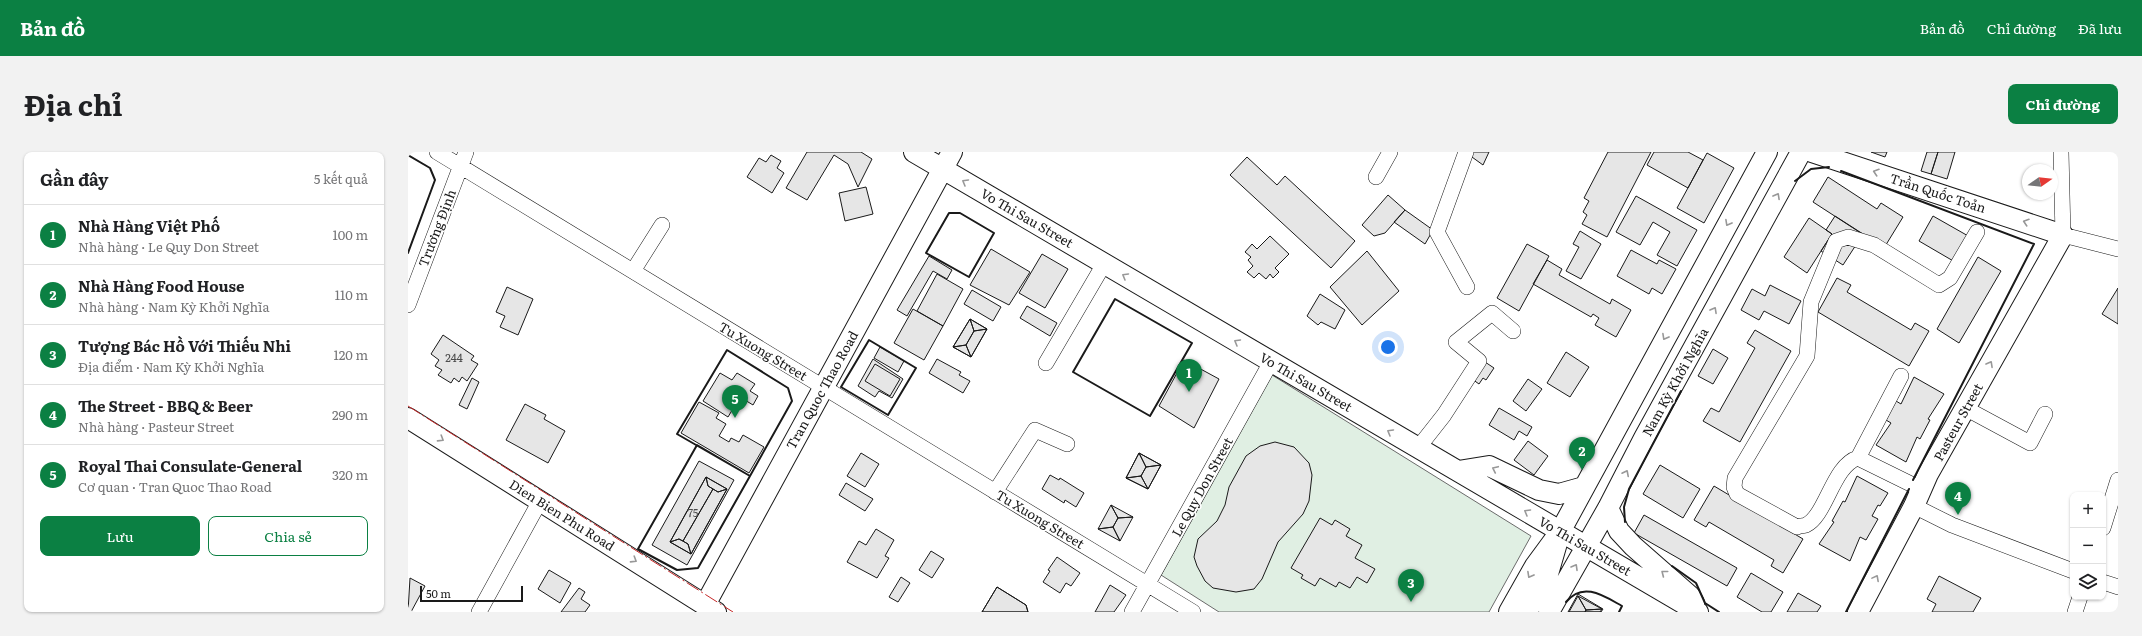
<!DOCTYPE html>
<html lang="vi">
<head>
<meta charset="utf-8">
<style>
	body { margin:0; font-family:Literata,serif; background:#f2f2f2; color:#202124 }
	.controls { position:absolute; right:12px; bottom:12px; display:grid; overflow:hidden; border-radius:8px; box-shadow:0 1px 3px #0004 }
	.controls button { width:36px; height:36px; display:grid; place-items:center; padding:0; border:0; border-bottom:1px solid #e0e0e0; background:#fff; color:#202124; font:20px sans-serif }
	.compass { position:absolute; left:1614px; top:12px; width:36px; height:36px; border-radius:50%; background:#fff; box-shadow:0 1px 3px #0004; rotate:76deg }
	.scale { position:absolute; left:12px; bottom:10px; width:103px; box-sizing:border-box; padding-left:4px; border:2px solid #1a1a1a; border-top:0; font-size:11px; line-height:14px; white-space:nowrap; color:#1a1a1a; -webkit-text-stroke:3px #fff; paint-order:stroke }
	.you { position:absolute; left:980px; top:195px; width:14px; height:14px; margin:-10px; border:3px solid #fff; border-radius:50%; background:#1a73e8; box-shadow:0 0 0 6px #1a73e833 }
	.badge { display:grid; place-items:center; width:26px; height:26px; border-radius:50%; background:#0b8043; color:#fff; font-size:13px; font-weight:700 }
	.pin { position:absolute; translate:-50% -33px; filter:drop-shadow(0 1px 2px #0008) }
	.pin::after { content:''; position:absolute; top:21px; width:14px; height:12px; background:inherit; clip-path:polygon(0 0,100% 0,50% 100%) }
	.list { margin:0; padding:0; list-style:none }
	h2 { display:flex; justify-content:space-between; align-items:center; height:52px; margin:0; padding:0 16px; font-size:17px }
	h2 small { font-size:13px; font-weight:400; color:#757577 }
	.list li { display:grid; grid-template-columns:26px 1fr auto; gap:12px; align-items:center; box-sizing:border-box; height:60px; padding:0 16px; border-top:1px solid #e0e0e0 }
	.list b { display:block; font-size:15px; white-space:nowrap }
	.list p { margin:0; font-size:13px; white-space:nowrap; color:#757577 }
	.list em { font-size:13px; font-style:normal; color:#757577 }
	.actions { display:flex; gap:8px; padding:12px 16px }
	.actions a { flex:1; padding:9px 0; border:1px solid #0b8043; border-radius:8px; text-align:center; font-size:14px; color:#0b8043 }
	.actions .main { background:#0b8043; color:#fff }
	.icon { flex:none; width:22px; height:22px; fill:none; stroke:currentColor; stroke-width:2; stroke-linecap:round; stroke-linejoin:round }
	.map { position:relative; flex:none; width:1710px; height:460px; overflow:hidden; border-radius:8px }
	header { display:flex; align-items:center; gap:24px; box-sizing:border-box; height:56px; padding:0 20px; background:#0b8043; color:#fff }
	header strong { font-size:19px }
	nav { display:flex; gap:22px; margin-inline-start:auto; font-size:14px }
	.intro { display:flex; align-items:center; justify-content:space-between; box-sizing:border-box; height:96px; padding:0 24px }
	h1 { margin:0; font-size:28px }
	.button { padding:10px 18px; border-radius:8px; background:#0b8043; color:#fff; font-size:14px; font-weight:700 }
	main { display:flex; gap:24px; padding:0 24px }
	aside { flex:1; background:#fff; border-radius:8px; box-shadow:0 1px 3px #0004 }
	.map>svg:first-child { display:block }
	.green { fill:#e0efe3; stroke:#6a6a6a }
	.building { fill:#e6e6e6; stroke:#1a1a1a }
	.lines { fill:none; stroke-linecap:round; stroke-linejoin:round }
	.minor-casing { stroke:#1a1a1a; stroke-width:16 }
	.major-casing { stroke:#1a1a1a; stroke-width:22 }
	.minor { stroke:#fff; stroke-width:15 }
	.major { stroke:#fff; stroke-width:20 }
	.wall { stroke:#1a1a1a; stroke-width:2 }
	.power { stroke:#c62828; stroke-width:1; stroke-dasharray:14 3 2 3; stroke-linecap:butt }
	.oneway { stroke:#989898 }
	.labels { text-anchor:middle; stroke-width:3; stroke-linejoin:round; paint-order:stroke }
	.number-label { font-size:11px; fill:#4d4d4d }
	.street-label { font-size:13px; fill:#1a1a1a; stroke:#fff }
</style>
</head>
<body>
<header>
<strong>Bản đồ</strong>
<nav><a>Bản đồ</a><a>Chỉ đường</a><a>Đã lưu</a></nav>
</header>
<div class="intro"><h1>Địa chỉ</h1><a class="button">Chỉ đường</a></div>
<main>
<aside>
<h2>Gần đây<small>5 kết quả</small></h2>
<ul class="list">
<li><span class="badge">1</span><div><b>Nhà Hàng Việt Phố</b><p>Nhà hàng · Le Quy Don Street</p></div><em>100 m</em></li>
<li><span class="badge">2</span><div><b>Nhà Hàng Food House</b><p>Nhà hàng · Nam Kỳ Khởi Nghĩa</p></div><em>110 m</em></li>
<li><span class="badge">3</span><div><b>Tượng Bác Hồ Với Thiếu Nhi</b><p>Địa điểm · Nam Kỳ Khởi Nghĩa</p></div><em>120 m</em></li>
<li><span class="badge">4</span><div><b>The Street - BBQ &amp; Beer</b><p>Nhà hàng · Pasteur Street</p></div><em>290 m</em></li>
<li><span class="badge">5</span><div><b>Royal Thai Consulate-General</b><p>Cơ quan · Tran Quoc Thao Road</p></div><em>320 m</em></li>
</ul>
<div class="actions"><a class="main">Lưu</a><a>Chia sẻ</a></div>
</aside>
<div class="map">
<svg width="1710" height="460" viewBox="0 0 1710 460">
	<rect width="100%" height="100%" fill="#fff"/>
	<path class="green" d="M 864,223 L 1123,384 L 1081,460 L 811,460 L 753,423 Z"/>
	<path class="building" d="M 399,0 L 453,0 L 464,7 L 450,35 L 440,12 L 426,3 L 399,48 L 378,36 Z
		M 1057,0 L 1081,0 L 1075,13 Z
		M 1200,0 L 1243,0 L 1199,85 L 1174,72 L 1179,63 L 1175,60 L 1181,49 L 1176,46 Z
		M 1246,0 L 1280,0 L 1295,8 L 1280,36 L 1239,13 Z
		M 1463,0 L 1479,0 L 1477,5 Z
		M 1519,0 L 1530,0 L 1523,22 L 1513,19 Z
		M 1530,0 L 1547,0 L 1539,27 L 1523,22 Z
		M 1299,1 L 1326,16 L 1296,71 L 1269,56 Z
		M 363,3 L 373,9 L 369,16 L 376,21 L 364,41 L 339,25 L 351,6 L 358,10 Z
		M 839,5 L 869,33 L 877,24 L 947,89 L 923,116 L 822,23 Z
		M 1420,25 L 1469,57 L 1473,51 L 1495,65 L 1476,96 L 1405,50 Z
		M 458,35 L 465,62 L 437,69 L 431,41 Z
		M 980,43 L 997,58 L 977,81 L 966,84 L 954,73 Z
		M 1228,44 L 1289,78 L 1269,114 L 1249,103 L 1262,80 L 1245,70 L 1232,93 L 1208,80 Z
		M 997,58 L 1025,78 L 1017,92 L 986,70 Z
		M 1427,64 L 1455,82 L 1435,113 L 1413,99 L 1424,82 L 1418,78 Z
		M 1525,64 L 1562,85 L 1547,110 L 1511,89 Z
		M 1401,66 L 1424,82 L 1399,121 L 1376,105 Z
		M 1172,79 L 1193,92 L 1173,127 L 1158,119 L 1171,95 L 1165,92 Z
		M 862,84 L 881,102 L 867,116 L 871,120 L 865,126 L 862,122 L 858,127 L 851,121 L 846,126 L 839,120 L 845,114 L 840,108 L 843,105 L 837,100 L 844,92 L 849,97 Z
		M 1119,92 L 1141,104 L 1111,159 L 1089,146 Z
		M 583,97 L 622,120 L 601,153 L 562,133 Z
		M 1223,98 L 1249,112 L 1251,108 L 1268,117 L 1254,142 L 1244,136 L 1241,142 L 1209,124 Z
		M 959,99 L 991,139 L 954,173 L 922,135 Z
		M 634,102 L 660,117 L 637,156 L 611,141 Z
		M 521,104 L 544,118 L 539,127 L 525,119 L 499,164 L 489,158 Z
		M 1570,105 L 1593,119 L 1551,191 L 1529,177 Z
		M 1139,108 L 1154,117 L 1151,123 L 1202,152 L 1204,147 L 1223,158 L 1208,185 L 1187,173 L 1191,166 L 1185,162 L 1183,165 L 1125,132 Z
		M 529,122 L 555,137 L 535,174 L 509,159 Z
		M 1429,126 L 1443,133 L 1439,140 L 1503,178 L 1507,171 L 1521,179 L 1501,214 L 1410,160 Z
		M 1362,133 L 1393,149 L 1381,172 L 1356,159 L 1351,168 L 1333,158 L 1344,137 L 1357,144 Z
		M 99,135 L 125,147 L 110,183 L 92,175 L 97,164 L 88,160 Z
		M 1710,136 L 1710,172 L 1694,162 Z
		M 564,138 L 593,155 L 585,169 L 556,152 Z
		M 912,142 L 937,158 L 927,177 L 913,170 L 910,173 L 899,164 Z
		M 619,154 L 649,171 L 642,184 L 612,166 Z
		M 505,157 L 535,174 L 516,208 L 486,191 Z
		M 562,167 L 579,177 L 563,205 L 545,195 Z
		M 562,167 L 579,177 L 566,179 Z
		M 562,167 L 566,179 L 558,193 L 545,195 Z
		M 579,177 L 563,205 L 558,193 L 566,179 Z
		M 1347,178 L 1383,199 L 1332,290 L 1295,269 L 1303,256 L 1311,260 L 1347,196 L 1339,191 Z
		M 35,183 L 66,204 L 63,208 L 70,212 L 59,229 L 54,225 L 51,230 L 46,226 L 43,231 L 30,223 L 34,218 L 27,214 L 31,208 L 23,202 Z
		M 558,193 L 563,205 L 545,195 Z
		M 472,195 L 496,209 L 490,220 L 466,206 Z
		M 1305,197 L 1320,206 L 1305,232 L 1290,224 Z
		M 1158,200 L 1181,215 L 1162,245 L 1139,231 Z
		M 1068,204 L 1086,216 L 1078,228 L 1075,226 L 1071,232 L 1057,222 Z
		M 465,207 L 495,227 L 484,246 L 471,239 L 467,245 L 450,234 Z
		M 529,207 L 553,220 L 551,223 L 562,229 L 555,241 L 521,221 Z
		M 776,208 L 811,227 L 786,276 L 751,254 Z
		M 467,212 L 492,227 L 482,244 L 457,229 Z
		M 312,221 L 324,228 L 329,221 L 347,232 L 342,239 L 350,244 L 345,253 L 332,245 L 320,265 L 295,249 Z
		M 1506,225 L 1536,242 L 1520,267 L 1522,268 L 1512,287 L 1509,285 L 1498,310 L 1468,293 L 1483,271 L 1478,268 L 1488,249 L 1493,252 Z
		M 64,226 L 71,230 L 59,257 L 51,253 Z
		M 1120,227 L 1134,237 L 1118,259 L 1105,249 Z
		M 291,250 L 311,261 L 308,266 L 318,272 L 311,284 L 321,290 L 323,286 L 331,290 L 335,283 L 356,295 L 341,321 L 273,281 Z
		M 117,252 L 138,263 L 136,267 L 157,279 L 140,311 L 98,288 Z
		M 1091,256 L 1124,275 L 1119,284 L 1111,279 L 1106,288 L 1081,273 Z
		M 1120,289 L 1140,304 L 1126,323 L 1106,308 Z
		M 867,290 L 886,295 L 901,311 L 904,323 L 901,349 L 895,362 L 870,390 L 854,427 L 846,437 L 828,440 L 805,436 L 797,429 L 789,414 L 786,405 L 790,387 L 809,369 L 817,353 L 821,335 L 838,304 L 852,294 Z
		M 453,301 L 471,312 L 457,335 L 439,324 Z
		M 731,301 L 753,313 L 740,337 L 718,326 Z
		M 731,301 L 753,313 L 738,315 Z
		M 731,301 L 738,315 L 733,324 L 718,326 Z
		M 291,309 L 326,328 L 279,413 L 244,393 Z
		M 753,313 L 740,337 L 733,324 L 738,315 Z
		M 1252,313 L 1292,337 L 1275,366 L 1235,342 Z
		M 642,323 L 651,328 L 652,326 L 676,341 L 668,355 L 657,348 L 656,351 L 634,337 Z
		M 733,324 L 740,337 L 718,326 Z
		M 1449,324 L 1480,341 L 1472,354 L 1470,353 L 1464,364 L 1470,367 L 1458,388 L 1452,385 L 1442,409 L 1411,392 L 1426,370 L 1424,369 L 1435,349 L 1437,350 Z
		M 298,325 L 319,337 L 283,402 L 262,390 Z
		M 298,325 L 319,337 L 310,340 L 300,334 Z
		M 298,325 L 300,334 L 305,337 L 275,389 L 271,387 L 262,390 Z
		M 438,331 L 465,347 L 457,359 L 431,343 Z
		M 1306,334 L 1395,387 L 1375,421 L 1363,414 L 1366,408 L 1301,370 L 1298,375 L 1286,368 Z
		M 305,337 L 310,340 L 319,337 L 283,402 L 280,392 L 275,389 Z
		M 703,353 L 710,366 L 705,375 L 690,377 Z
		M 703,353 L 725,365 L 710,366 Z
		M 1236,363 L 1329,416 L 1319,434 L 1226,381 Z
		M 725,365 L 712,389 L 705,375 L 710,366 Z
		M 912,366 L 924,373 L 927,368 L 942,377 L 938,384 L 954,393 L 947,406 L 967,417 L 959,431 L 949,425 L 942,436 L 931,430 L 928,435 L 912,426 L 907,434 L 893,426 L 895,423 L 883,416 Z
		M 705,375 L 712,389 L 690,377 Z
		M 468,377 L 486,388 L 477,404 L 481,406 L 469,426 L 439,410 L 451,389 L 458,393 Z
		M 271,387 L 280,392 L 283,402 L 262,390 Z
		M 523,399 L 536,407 L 524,426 L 511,418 Z
		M 649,405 L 672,421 L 663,434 L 658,431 L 652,441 L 635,430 L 642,419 L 640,418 Z
		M 141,418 L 163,431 L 152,451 L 130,437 Z
		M 1343,421 L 1375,440 L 1363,460 L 1354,460 L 1329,445 Z
		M 1531,424 L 1573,446 L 1565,460 L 1524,460 L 1528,452 L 1519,447 Z
		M 493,425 L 502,431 L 490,450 L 481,445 Z
		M 2,426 L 17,434 L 3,460 L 0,460 Z
		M 702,433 L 718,443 L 706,460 L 687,460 Z
		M 589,435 L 618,453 L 620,460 L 574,460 Z
		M 589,435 L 618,453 L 620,460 L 574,460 Z
		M 171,436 L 177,440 L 173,447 L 182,453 L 177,460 L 153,460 Z
		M 1390,441 L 1413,454 L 1409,460 L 1379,460 Z
		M 1170,442 L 1195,457 L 1193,460 L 1160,460 Z
		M 1170,444 L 1194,457 L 1178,458 Z
		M 1170,444 L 1178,458 L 1177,460 L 1161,460 Z
		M 1194,457 L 1192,460 L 1177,460 L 1178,458 Z"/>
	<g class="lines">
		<defs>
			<path id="minor" d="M 29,0 L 785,460
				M 1058,0 L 1029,80 L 1059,135
				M 1653,0 L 1655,83 L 1710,97
				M 968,25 L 982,0
				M 225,119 L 254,73
				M 0,153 L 58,0
				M 638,211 L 696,112
				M 1557,256 L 1622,291 L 1637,262
				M 1010,296 L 1036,263 L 1071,209 L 1048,190 L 1084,161 L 1105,179
				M 1450,306 L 1493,224
				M 1513,337 L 1450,306 C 1425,313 1418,364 1398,373 C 1395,374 1391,374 1389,375 L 1329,342 L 1326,335 L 1327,326 L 1399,204 L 1403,150 L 1428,89 L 1440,85 L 1466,93 L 1531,133 L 1542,126 L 1569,80
				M 587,340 L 627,278 L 659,292
				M 1506,354 L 1544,373 L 1665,419
				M 1695,376 L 1710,328
				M 1695,430 L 1710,435
				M 71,460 L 132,349
				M 724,460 L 863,210
				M 1667,460 L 1672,445"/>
			<path id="major" d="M 506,0 L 1290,460
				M 1404,0 L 1655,83 L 1520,322 L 1506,354 L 1450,460
				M 0,266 L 308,460
				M 1050,319 L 1081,314 L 1131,338 L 1151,342 L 1176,335
				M 1200,356 L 1211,379 L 1225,394 L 1282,444 L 1286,451
				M 297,453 L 544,0
				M 1101,460 L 1127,414 L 1152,380 L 1359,0
				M 1119,460 L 1140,422 L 1149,391
				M 1141,460 L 1200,356 L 1236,286 L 1393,0"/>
		</defs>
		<use href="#minor" class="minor-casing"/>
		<use href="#major" class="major-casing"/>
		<use href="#minor" class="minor"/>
		<use href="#major" class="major"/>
		<path class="wall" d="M 0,3 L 22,16 L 27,28 L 0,101
			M 1433,19 L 1626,92 L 1505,328
			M 1387,29 L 1403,17 L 1421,15
			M 541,61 L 552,61 L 586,81 L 561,125 L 518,101 Z
			M 707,147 L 784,191 L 742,264 L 665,220 Z
			M 461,188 L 508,216 L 480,263 L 433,235 Z
			M 319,198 L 380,236 L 384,249 L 342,324 L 269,282 Z
			M 289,293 L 342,324 L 290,416 L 269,418 L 230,397 Z
			M 1217,370 L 1216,355 L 1221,337 L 1273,239
			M 1264,414 L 1288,431 L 1297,451 L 1311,460
			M 1158,450 C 1175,429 1196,444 1214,454 L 1211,460
			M 1438,460 L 1501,337"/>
		<path class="power" d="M 0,254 L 325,460"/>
	</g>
	<defs><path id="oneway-chevron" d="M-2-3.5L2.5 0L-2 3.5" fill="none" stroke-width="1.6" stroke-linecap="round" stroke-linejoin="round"/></defs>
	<g class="oneway">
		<use href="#oneway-chevron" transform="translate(1468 20) rotate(-162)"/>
		<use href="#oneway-chevron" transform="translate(557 30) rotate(-150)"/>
		<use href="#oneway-chevron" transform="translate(1369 44) rotate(-61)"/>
		<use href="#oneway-chevron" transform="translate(1618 70) rotate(-162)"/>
		<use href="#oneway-chevron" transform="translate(1320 71) rotate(119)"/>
		<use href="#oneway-chevron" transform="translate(717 124) rotate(-150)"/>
		<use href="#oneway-chevron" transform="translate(1306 158) rotate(-61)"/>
		<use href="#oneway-chevron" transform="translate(1257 185) rotate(119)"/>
		<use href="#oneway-chevron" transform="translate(829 190) rotate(-150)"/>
		<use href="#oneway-chevron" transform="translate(1582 212) rotate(-61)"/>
		<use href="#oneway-chevron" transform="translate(982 280) rotate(-150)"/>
		<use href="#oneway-chevron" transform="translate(33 287) rotate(32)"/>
		<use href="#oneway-chevron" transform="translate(1087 317) rotate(-155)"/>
		<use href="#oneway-chevron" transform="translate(1218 321) rotate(-63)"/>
		<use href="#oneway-chevron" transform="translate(1119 360) rotate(-150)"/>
		<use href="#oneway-chevron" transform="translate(226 408) rotate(32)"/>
		<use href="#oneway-chevron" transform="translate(1167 415) rotate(-60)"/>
		<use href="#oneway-chevron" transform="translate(1256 421) rotate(-142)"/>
		<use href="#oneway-chevron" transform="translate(1122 423) rotate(119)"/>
		<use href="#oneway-chevron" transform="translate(1468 426) rotate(-62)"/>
	</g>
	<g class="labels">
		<g class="number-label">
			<text x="46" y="210">244</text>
			<text x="285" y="365">75</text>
		</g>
		<g class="street-label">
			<text transform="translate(1530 41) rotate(18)" y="5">Trần Quốc Toản</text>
			<text transform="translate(619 66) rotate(30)" y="5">Vo Thi Sau Street</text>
			<text transform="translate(29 76) rotate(-69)" y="5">Trương Định</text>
			<text transform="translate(355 199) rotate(31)" y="5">Tu Xuong Street</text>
			<text transform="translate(898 230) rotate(30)" y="5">Vo Thi Sau Street</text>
			<text transform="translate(1267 230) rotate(-61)" y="5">Nam Kỳ Khởi Nghĩa</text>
			<text transform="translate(414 238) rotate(-61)" y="5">Tran Quoc Thao Road</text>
			<text transform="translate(1550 270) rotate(-61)" y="5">Pasteur Street</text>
			<text transform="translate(794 335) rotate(-61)" y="5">Le Quy Don Street</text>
			<text transform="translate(154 363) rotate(32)" y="5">Dien Bien Phu Road</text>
			<text transform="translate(632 367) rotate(31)" y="5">Tu Xuong Street</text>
			<text transform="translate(1177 394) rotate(30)" y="5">Vo Thi Sau Street</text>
		</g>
	</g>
</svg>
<div class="controls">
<button>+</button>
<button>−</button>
<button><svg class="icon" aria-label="layers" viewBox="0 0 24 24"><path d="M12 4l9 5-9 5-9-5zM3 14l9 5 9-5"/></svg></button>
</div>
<svg class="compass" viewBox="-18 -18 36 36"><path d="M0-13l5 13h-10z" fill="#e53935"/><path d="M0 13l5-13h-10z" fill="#757577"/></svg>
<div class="scale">50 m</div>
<div class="you"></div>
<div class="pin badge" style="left:781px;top:240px">1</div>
<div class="pin badge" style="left:1174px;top:318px">2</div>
<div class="pin badge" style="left:1003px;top:450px">3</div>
<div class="pin badge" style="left:1550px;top:363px">4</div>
<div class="pin badge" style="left:327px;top:266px">5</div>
</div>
</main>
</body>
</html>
